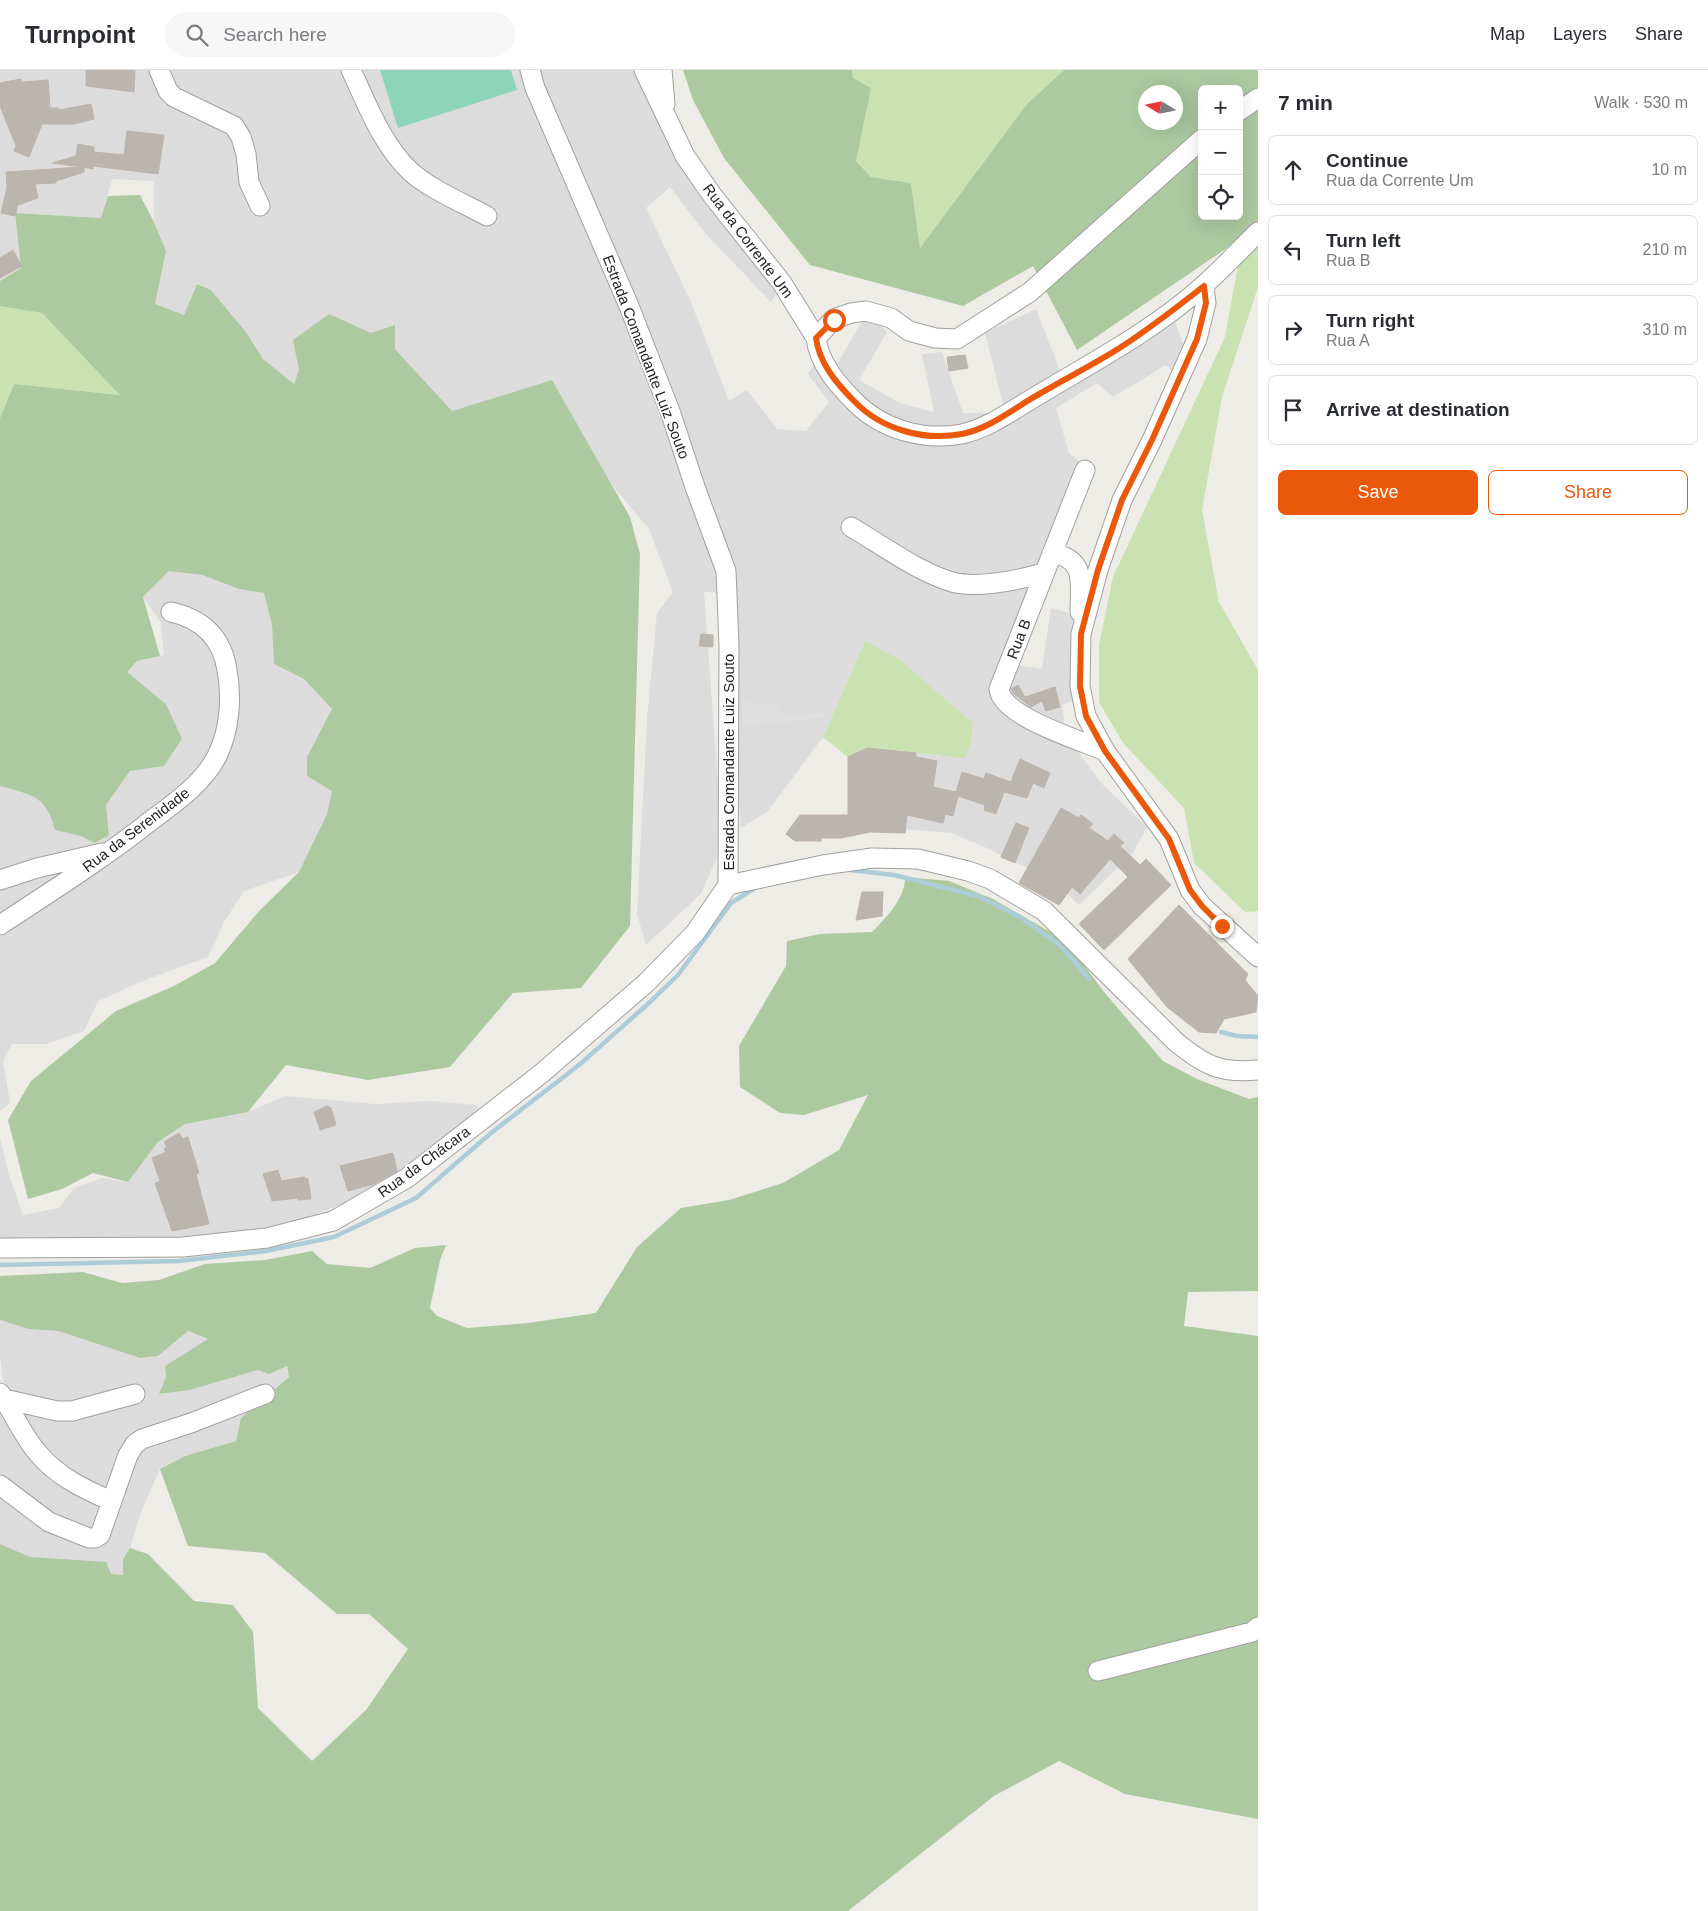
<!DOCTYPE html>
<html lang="en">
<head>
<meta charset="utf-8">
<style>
	body { margin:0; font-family:Helvetica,sans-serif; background:#f7f7f7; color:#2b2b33 }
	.controls { position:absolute; right:15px; top:15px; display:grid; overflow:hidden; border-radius:8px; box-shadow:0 5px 20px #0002 }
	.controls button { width:45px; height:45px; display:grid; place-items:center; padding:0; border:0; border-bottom:1px solid #e1e1e2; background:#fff; color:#2b2b33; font:25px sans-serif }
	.compass { position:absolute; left:1138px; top:15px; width:45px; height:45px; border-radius:50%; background:#fff; box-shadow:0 5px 20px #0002; rotate:280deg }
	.stop { position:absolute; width:15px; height:15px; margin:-11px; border:4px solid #ea580c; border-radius:50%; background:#fff }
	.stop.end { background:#ea580c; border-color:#fff; box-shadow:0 1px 5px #0008 }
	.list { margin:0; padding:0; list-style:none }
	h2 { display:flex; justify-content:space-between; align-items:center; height:65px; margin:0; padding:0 20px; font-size:21px }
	h2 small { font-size:16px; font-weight:400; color:#7c7c81 }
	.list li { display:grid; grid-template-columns:32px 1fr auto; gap:15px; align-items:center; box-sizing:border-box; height:70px; margin:0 10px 10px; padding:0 10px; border:1px solid #e1e1e2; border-radius:8px }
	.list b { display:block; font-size:19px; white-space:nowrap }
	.list p { margin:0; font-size:16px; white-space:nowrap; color:#7c7c81 }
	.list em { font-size:16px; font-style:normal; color:#7c7c81 }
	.actions { display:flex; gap:10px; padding:15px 20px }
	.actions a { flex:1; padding:11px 0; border:1px solid #ea580c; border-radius:8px; text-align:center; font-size:18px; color:#ea580c }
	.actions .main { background:#ea580c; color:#fff }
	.icon { flex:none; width:28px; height:28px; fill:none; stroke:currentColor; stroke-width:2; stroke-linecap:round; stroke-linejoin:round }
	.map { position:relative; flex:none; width:1258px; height:1841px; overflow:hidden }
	header { display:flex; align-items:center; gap:30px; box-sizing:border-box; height:70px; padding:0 25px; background:#fff; border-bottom:1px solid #e1e1e2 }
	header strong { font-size:24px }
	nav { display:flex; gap:28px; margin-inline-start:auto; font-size:18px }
	.search { width:350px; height:45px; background:#f7f7f7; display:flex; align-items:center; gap:12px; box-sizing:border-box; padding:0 18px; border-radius:28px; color:#7c7c81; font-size:19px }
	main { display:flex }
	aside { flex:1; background:#fff }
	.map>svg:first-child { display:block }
	.residential { fill:#dddcdc }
	.grass { fill:#cae2b2 }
	.forest { fill:#acc9a0; fill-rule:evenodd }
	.pitch { fill:#8dd4b9 }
	.parking { fill:#dfdfdf }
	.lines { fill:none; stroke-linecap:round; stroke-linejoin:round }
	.stream { stroke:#accdd7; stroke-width:4.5 }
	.building { fill:#bbb5af; stroke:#beb3aa }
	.minor-casing { stroke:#a0a0a0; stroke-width:21 }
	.minor { stroke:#fff; stroke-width:19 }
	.route { stroke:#ea580c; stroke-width:6 }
	.labels { text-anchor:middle; stroke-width:4; stroke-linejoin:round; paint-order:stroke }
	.street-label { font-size:15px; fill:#1f1f1f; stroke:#fff }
</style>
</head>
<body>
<header>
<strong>Turnpoint</strong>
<div class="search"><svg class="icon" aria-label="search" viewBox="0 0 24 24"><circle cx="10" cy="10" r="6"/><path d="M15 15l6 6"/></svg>Search here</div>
<nav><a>Map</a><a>Layers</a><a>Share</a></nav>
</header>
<main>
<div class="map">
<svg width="1258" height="1841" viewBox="0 0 1258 1841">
	<rect width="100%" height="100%" fill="#eeece6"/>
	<path class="residential" d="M 0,0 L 650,0 L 689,85 L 783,215 L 771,232 L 706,164 L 670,117 L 646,138 L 691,232 L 729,331 L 747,320 L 777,359 L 806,361 L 829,332 L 808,304 L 823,282 L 838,292 L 868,242 L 887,262 L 859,310 L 900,333 L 934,342 L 922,284 L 942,282 L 963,343 L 1005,343 L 985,263 L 1036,239 L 1061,303 L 1174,249 L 1189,291 L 1177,306 L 1166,295 L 1113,327 L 1097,313 L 1056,338 L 1069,383 L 1083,394 L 1010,594 L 1042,599 L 1051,538 L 1076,545 L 1077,629 L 1062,635 L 1066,666 L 1103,715 L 1147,757 L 1133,783 L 1079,835 L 1053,811 L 987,778 L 951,763 L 904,759 L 916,683 L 939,686 L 865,571 L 823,667 L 767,742 L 741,758 L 722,523 L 704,522 L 720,741 L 717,787 L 701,824 L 646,875 L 637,844 L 647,649 L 657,543 L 673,522 L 649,459 L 607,409 L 552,310 L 452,341 L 395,279 L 371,263 L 294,270 L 299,300 L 294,314 L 263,289 L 246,262 L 211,220 L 197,214 L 184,245 L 154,234 L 166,181 L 154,152 L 154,111 L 112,109 L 102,148 L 15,143 L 21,199 L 0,211 Z
		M 169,501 L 202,505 L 239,519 L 264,523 L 272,555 L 274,594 L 304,609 L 332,639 L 307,706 L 332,720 L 327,744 L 299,802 L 244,821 L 224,852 L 208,887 L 145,910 L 98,931 L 84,961 L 46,974 L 12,974 L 3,991 L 10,1033 L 0,1041 L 0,716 L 34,725 L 50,741 L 55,760 L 82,766 L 95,773 L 109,765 L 106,735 L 130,701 L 164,696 L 166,634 L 127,602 L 137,591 L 164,585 L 161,553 L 143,527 Z
		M 285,1026 L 375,1034 L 430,1031 L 475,1035 L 487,1044 L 388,1117 L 289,1154 L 226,1165 L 174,1167 L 106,1175 L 0,1176 L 0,1068 L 9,1105 L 23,1145 L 59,1138 L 74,1118 L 102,1108 L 128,1112 L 158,1072 L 185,1054 L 248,1042 Z
		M 0,1250 L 28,1259 L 58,1261 L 140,1288 L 158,1286 L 188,1261 L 208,1270 L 166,1296 L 166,1307 L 160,1324 L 190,1320 L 258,1300 L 269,1303 L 286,1296 L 289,1307 L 241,1348 L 236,1371 L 185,1386 L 160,1399 L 141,1442 L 130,1478 L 123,1489 L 124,1505 L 111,1504 L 58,1490 L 30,1487 L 0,1474 L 0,1328 L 6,1329 L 0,1287 Z"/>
	<path class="grass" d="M 852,0 L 1064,0 L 1027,34 L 920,178 L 911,113 L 871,107 L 856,91 Z
		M 1258,154 L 1258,217 L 1222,327 L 1202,440 L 1219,532 L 1258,600 L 1258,841 L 1245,842 L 1194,793 L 1184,738 L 1123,673 L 1099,632 L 1099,575 L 1113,507 L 1225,267 L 1243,167 Z
		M 0,236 L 42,243 L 121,325 L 14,314 L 0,348 Z
		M 865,571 L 900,590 L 973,653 L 971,673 L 965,688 L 867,678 L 848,687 L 823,667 Z"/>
	<path class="forest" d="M 683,0 L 852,0 L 853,8 L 871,18 L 856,91 L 871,107 L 911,113 L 920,178 L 1027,34 L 1064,0 L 1258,0 L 1258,154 L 1243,167 L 1077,280 L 1033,196 L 963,236 L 810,195 L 724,88 L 693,30 ZM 1202,19 L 1239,19 L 1239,146 L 1202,146 ZM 1146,22 L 1176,22 L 1176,52 L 1146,52 Z
		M 140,125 L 154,152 L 166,181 L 155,234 L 184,245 L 197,214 L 211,220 L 246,262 L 263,289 L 294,314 L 299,300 L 293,270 L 329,244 L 371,263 L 395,255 L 395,279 L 452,341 L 552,310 L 630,447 L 640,484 L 630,856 L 581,918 L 513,923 L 450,997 L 368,1010 L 286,995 L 248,1042 L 185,1054 L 158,1072 L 128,1112 L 93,1103 L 62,1119 L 28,1129 L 8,1050 L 31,1011 L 116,941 L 174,916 L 215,893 L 260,840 L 299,802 L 327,744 L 332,721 L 307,706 L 307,687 L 332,639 L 304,609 L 274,594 L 272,555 L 264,523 L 239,519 L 202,505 L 169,501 L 143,527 L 160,586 L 137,591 L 127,602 L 166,634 L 182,669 L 164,696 L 130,701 L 106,735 L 109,765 L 95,773 L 81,766 L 55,760 C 46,725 32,725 0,716 L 0,348 L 14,314 L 120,325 L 42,243 L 0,236 L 0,211 L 21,198 L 15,143 L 101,148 L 108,126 Z
		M 905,807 L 949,811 L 993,829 L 1066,871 L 1104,922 L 1163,991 L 1197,1009 L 1249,1029 L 1258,1027 L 1258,1221 L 1188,1222 L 1184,1256 L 1258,1266 L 1258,1749 L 1125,1724 L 1059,1691 L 994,1726 L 848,1841 L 0,1841 L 0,1474 L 30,1487 L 106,1492 L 111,1504 L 123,1505 L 123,1489 L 130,1478 L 148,1484 L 194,1531 L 233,1535 L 253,1562 L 258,1638 L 312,1691 L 366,1640 L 408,1579 L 369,1544 L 337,1544 L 265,1483 L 188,1476 L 160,1399 L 185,1386 L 236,1371 L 241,1348 L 289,1307 L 287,1296 L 269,1304 L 258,1300 L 190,1320 L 159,1324 L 166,1307 L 165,1296 L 208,1269 L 188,1261 L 158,1286 L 140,1288 L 58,1261 L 28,1259 L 0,1250 L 0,1206 L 83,1202 L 122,1213 L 159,1210 L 205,1194 L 265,1190 L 312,1181 L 327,1194 L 370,1198 L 415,1178 L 446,1175 L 440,1190 L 430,1238 L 437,1246 L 467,1258 L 528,1253 L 596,1243 L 637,1177 L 681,1138 L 729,1130 L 783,1113 L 839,1080 L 868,1025 L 804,1045 L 780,1043 L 740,1017 L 739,976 L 786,896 L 787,871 L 820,864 L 872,862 C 886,848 906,827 905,807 Z"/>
	<path class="pitch" d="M 380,0 L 511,0 L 517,20 L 398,58 Z"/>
	<path class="parking" d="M 741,631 L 779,636 L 782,645 L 825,643 L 823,647 L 793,652 L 744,655 Z"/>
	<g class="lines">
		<path class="stream" d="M 850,800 L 894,805 L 978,826 L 1020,847 L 1061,876 L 1089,909
			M 1221,962 L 1237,966 L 1258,967
			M 0,1195 L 179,1191 L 266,1181 L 334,1167 L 416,1128 L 491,1063 L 579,995 L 649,933 L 678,905 L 731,833 L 755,818"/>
	</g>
	<path class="building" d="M 86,0 L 135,0 L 134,22 L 86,16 Z
		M 21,9 L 22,12 L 48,10 L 50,38 L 59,38 L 59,40 L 91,34 L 94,49 L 74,54 L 42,54 L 29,87 L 14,81 L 16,76 L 0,36 L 0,13 Z
		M 127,61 L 164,65 L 158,104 L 93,96 L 93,99 L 84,97 L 84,102 L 56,111 L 56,113 L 35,114 L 38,128 L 18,135 L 15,146 L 1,143 L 7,117 L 6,102 L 82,97 L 52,93 L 76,86 L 78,74 L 94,77 L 94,82 L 124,85 Z
		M 13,180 L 22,196 L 0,208 L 0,188 Z
		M 965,285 L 968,298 L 949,301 L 947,287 Z
		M 701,564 L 713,565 L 713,577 L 699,576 Z
		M 1018,615 L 1025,627 L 1055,617 L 1060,637 L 1046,641 L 1042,631 L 1031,637 L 1013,623 L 1011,619 Z
		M 867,678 L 916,683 L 916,687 L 937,691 L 933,717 L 956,722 L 962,702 L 984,709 L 986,703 L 1011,712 L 1020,689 L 1050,703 L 1044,718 L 1033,713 L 1027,728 L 1004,722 L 996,744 L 984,740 L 985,735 L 958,726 L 953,746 L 945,744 L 943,753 L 907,745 L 905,763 L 870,762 L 841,768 L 821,768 L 821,771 L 795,771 L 786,764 L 800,745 L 848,745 L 848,687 Z
		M 1061,738 L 1079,748 L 1081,745 L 1093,754 L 1089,758 L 1108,771 L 1114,764 L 1124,773 L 1120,776 L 1140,795 L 1146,789 L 1171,815 L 1104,880 L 1079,854 L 1128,807 L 1110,789 L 1080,824 L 1072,817 L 1059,835 L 1019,813 Z
		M 1016,753 L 1029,758 L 1015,793 L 1001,787 Z
		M 862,822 L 883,822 L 882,846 L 856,850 Z
		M 1179,835 L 1248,904 L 1245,910 L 1258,926 L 1256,942 L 1224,949 L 1216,963 L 1199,962 L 1167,937 L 1128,889 Z
		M 327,1036 L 331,1038 L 336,1055 L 320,1060 L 314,1042 Z
		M 179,1063 L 183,1069 L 188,1067 L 199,1103 L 196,1104 L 209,1154 L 172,1161 L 155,1113 L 160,1111 L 152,1088 L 166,1082 L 164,1079 L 167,1077 L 164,1072 Z
		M 393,1083 L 397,1101 L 370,1116 L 370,1115 L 348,1121 L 340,1096 Z
		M 278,1100 L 281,1111 L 305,1107 L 306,1109 L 308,1109 L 311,1129 L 298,1130 L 297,1128 L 272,1131 L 263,1104 Z"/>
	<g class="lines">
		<defs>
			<path id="minor" d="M 159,0 L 168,21 L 174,27 L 234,56 L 241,67 L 246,84 L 249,112 L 260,136
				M 351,0 C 367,34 382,75 411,102 C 430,119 463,133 487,146
				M 530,0 L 535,18 L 629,236 L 671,344 L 695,417 L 726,501 L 729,576 L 728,815
				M 644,0 L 685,86 L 712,125 L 782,213 L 816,268 L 834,249 L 851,243 L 866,241 L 891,248 L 909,261 L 935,268 L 957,269 L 1030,222 L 1202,69
				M 662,0 L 665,34
				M 1239,41 L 1258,28
				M 1204,216 L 1206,233 L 1197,269 L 1152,370 L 1122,430 L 1098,500 L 1081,564 L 1080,616 L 1086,646 L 1105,681 L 1169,769 L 1190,820 L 1202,836 L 1258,887
				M 816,268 C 819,293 837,314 854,331 C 882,360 924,371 962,364 C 988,358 1008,343 1030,330 C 1089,294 1152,262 1204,215 C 1223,198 1240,180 1258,162
				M 1085,400 L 999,619 C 1002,647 1080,670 1105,681
				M 851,457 C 882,475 918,502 952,512 C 979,519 1018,510 1044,503
				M 1052,483 C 1087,489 1080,513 1080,542
				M 0,810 L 37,798 L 102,783
				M 728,815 L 823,795 L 872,788 L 918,789 L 968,801 L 990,809 L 1044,841 L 1176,972 C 1204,995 1221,1004 1258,1000
				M 0,855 C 52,821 104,788 153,749 C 176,732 204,712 217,686 C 230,660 232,627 227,600 C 222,567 202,549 171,542
				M 0,1178 L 183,1177 L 267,1168 L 333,1151 L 407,1108 L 542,1003 L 646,913 L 695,863 L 728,815
				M 0,1323 C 13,1342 22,1364 37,1382 C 56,1406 84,1419 111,1431
				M 0,1328 L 57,1341 L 72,1341 L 135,1324
				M 0,1415 L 49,1452 L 89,1468 L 95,1468 L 100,1465 L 128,1385 L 135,1374 L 142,1369 L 191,1353 L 265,1324
				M 1098,1601 L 1252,1562 L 1258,1557"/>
		</defs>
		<use href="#minor" class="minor-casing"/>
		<use href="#minor" class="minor"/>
	</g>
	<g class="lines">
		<path class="route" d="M 834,250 L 816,268 C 819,293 837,314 854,331 C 882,360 924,371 962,364 C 987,359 1008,343 1029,330 C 1059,312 1089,297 1118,279 C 1148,260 1176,238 1204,216 L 1206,233 L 1197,269 L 1152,370 L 1122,430 L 1098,500 L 1081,564 L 1080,616 L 1086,646 L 1105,681 L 1169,769 L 1190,820 L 1202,836 L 1222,856"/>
	</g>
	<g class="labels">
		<g class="street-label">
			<text transform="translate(748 171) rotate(53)" y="5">Rua da Corrente Um</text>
			<text transform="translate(646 287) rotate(69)" y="5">Estrada Comandante Luiz Souto</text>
			<text transform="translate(1019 569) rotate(-69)" y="5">Rua B</text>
			<text transform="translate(729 692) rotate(-90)" y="5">Estrada Comandante Luiz Souto</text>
			<text transform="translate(136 760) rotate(-37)" y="5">Rua da Serenidade</text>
			<text transform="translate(424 1092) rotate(-36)" y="5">Rua da Chácara</text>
		</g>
	</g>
</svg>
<div class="controls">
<button>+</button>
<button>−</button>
<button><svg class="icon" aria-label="locate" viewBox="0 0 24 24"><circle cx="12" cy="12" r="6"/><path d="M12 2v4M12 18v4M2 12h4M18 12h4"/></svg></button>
</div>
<svg class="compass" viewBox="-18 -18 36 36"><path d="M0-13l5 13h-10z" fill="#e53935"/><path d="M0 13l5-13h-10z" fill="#7c7c81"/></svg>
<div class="stop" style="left:834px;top:250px"></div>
<div class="stop end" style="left:1222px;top:856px"></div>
</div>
<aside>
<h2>7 min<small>Walk · 530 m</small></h2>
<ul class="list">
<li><svg class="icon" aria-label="ahead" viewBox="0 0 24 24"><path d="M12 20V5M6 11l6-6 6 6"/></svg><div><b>Continue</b><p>Rua da Corrente Um</p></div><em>10 m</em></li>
<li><svg class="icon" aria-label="left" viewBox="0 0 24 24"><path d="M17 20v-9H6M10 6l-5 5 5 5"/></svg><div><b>Turn left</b><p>Rua B</p></div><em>210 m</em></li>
<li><svg class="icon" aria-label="right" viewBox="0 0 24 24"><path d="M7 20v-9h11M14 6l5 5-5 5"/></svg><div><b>Turn right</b><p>Rua A</p></div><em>310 m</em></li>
<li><svg class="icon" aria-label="arrive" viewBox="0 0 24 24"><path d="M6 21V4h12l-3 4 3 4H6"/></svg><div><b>Arrive at destination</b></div></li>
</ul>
<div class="actions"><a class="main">Save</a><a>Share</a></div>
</aside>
</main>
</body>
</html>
